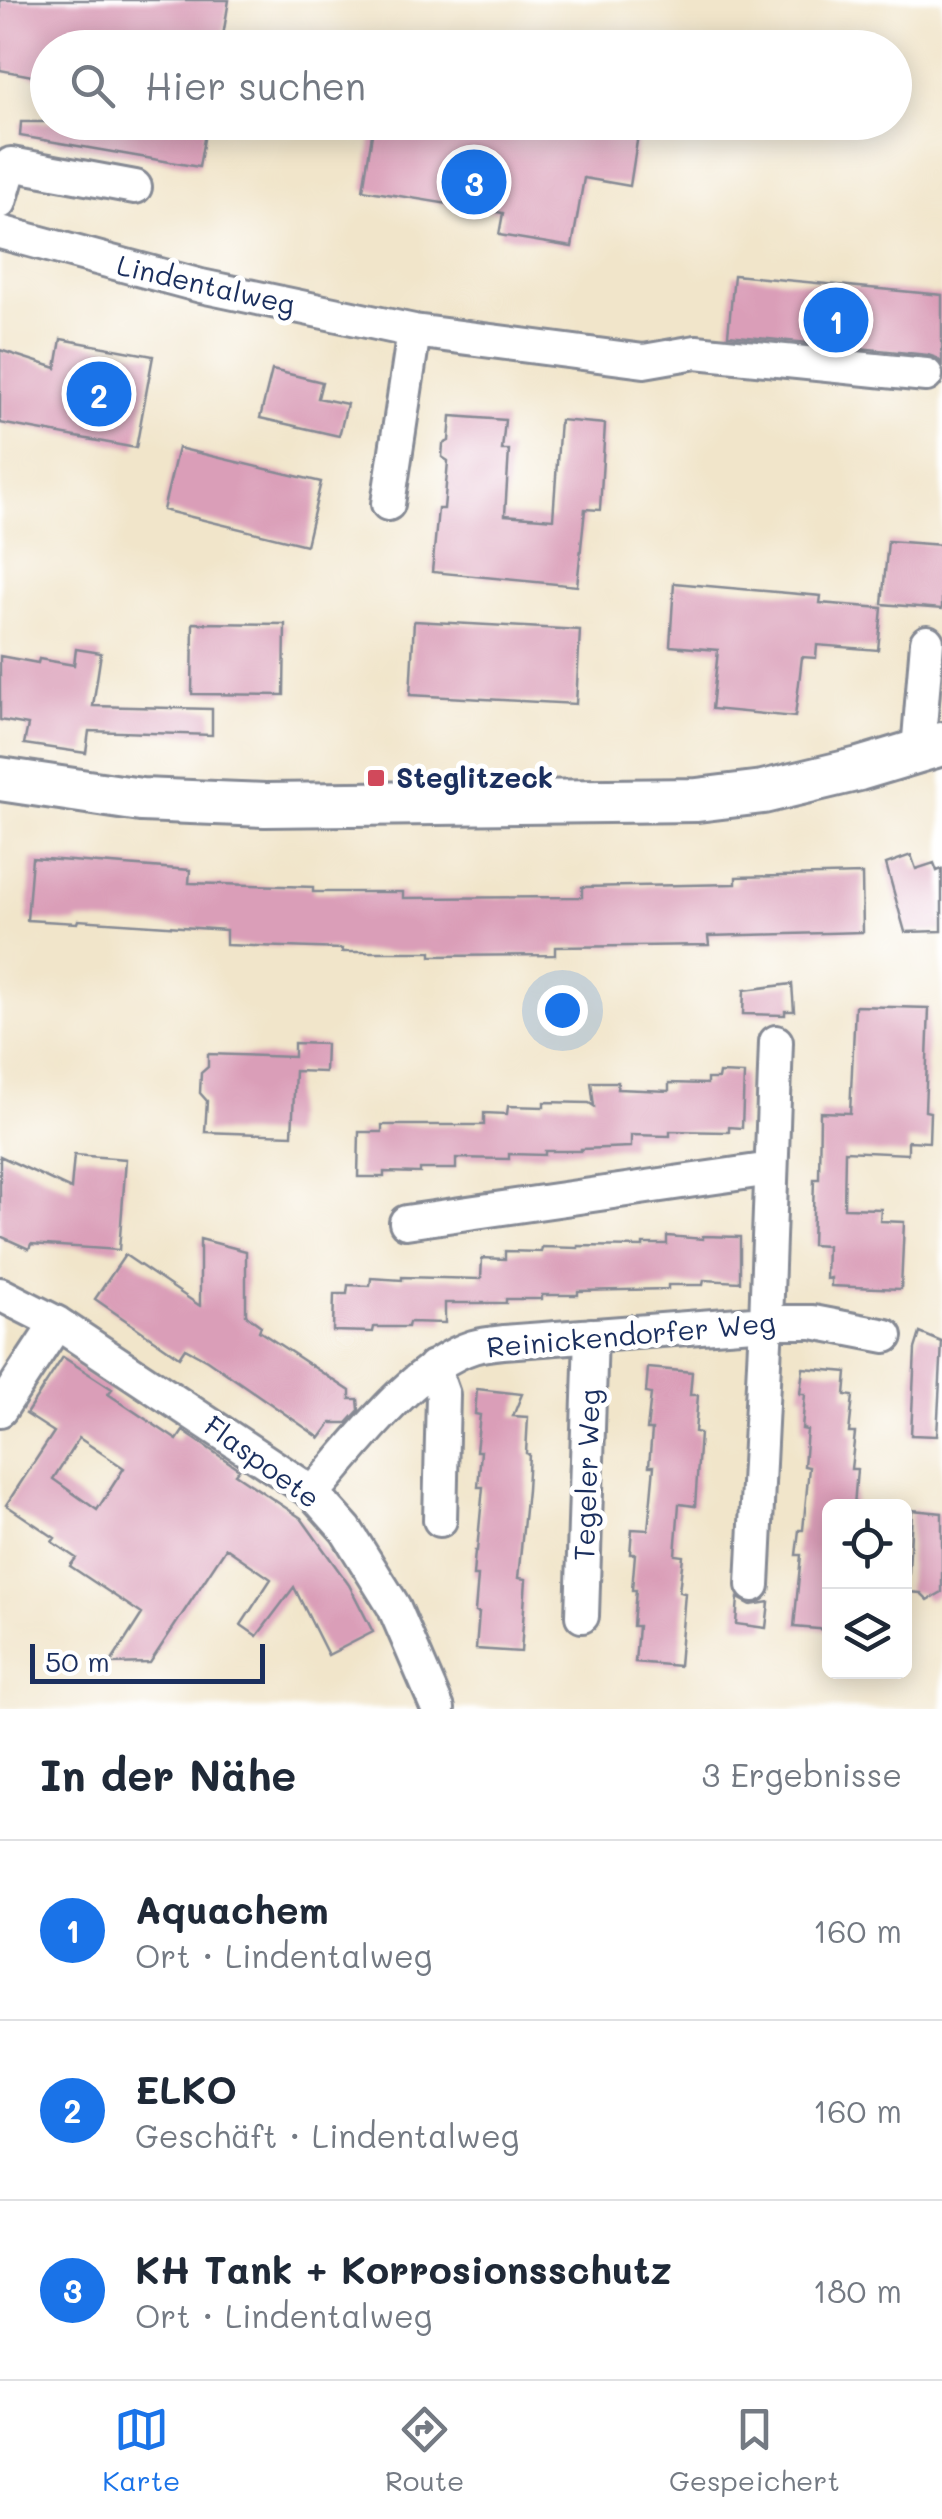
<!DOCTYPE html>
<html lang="de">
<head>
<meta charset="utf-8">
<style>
	body { margin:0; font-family:Mali,sans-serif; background:#f6f6f7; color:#1f2937 }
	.controls { position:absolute; right:30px; bottom:30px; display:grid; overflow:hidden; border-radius:15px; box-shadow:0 5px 25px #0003 }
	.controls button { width:90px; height:90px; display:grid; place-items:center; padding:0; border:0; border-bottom:2px solid #e0e1e3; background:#fff; color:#1f2937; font:50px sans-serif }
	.scale { position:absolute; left:30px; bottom:25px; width:235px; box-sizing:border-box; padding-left:10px; border:5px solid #1b2f5e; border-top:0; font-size:28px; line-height:35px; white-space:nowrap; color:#1b2f5e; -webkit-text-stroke:8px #fff; paint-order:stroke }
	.you { position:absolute; left:562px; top:1010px; width:35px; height:35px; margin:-25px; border:8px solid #fff; border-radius:50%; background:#1a73e8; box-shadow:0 0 0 15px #1a73e833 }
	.badge { display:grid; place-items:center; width:65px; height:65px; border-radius:50%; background:#1a73e8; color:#fff; font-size:32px; font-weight:700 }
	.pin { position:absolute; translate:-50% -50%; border:5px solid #fff; box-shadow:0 2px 10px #0006 }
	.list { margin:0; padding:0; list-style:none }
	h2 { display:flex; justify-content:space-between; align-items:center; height:130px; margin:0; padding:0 40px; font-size:42px }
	h2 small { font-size:32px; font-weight:400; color:#747a83 }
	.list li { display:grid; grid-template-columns:65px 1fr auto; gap:30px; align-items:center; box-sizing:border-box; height:180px; padding:0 40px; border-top:2px solid #e0e1e3 }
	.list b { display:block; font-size:38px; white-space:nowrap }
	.list p { margin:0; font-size:32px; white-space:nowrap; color:#747a83 }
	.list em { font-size:32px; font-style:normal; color:#747a83 }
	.icon { flex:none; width:55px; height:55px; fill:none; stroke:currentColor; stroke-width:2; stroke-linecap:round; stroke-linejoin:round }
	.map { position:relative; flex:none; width:942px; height:1709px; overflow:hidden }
	.search { position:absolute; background:#fff; box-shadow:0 5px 25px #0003; left:30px; right:30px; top:30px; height:110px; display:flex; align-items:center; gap:25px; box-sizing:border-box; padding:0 35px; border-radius:55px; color:#747a83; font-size:38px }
	.sheet { height:670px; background:#fff }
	nav { display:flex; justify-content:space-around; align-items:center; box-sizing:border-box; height:140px; border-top:2px solid #e0e1e3; background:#fff; font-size:28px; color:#747a83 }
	nav a { display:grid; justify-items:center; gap:5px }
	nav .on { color:#1a73e8 }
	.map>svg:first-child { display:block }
	.building { fill:#da9eb8; fill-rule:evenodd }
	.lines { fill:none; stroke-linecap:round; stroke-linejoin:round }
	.minor-casing { stroke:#868a94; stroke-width:38 }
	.major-casing { stroke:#868a94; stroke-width:48 }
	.minor { stroke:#fff; stroke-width:32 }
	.major { stroke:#fff; stroke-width:42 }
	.poi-dot { fill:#d1495b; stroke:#fff; stroke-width:4 }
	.labels { text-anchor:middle; stroke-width:10; stroke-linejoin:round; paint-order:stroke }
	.street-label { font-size:28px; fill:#1b2f5e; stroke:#fff }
	.poi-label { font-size:28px; font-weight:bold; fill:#1b2f5e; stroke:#fff; text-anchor:start }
</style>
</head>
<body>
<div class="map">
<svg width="942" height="1709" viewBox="0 0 942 1709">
	<rect width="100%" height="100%" fill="#fff"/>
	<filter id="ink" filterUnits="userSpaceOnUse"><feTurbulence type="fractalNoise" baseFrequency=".01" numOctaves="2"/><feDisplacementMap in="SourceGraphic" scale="20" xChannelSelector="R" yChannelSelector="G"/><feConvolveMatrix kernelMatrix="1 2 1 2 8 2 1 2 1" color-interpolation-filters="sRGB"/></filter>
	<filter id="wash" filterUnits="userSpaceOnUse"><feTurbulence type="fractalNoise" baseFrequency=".0048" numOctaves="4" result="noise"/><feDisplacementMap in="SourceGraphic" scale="40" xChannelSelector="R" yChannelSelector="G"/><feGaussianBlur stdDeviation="2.25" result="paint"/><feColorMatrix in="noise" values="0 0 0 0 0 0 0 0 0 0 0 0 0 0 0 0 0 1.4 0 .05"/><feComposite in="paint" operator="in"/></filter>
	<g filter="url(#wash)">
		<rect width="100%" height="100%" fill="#f1e5ca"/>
		<g id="blocks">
			<path class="building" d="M 0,0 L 229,0 L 221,48 L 48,48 L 48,79 L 0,70 Z
				M 21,122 L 207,122 L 199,167 L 20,136 Z
				M 374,122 L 640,122 L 630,186 L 584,178 L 572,247 L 499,235 L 503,213 L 363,190 Z
				M 734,275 L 942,295 L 942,364 L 937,358 L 928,355 L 728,335 Z
				M 61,339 L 153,356 L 136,448 L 0,423 L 0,350 L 56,368 Z
				M 272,370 L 322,382 L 318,398 L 347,404 L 339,436 L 260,418 Z
				M 451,416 L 505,420 L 502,450 L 509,450 L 505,515 L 553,519 L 560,420 L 605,424 L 600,510 L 585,509 L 577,586 L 432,572 L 438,509 L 444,509 L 448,461 L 442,457 L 443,444 L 449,441 Z
				M 178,448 L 321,482 L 306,545 L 163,510 Z
				M 888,541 L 942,545 L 942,609 L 882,604 Z
				M 674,583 L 821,596 L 820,603 L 882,608 L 878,650 L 817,645 L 816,658 L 802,657 L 795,717 L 712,709 L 718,650 L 670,646 Z
				M 414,621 L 580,630 L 576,704 L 410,695 Z
				M 193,623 L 285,624 L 284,695 L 192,694 Z
				M 76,649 L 101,653 L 93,706 L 212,709 L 212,735 L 89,731 L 86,753 L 24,744 L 28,725 L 0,720 L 0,656 L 38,663 L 39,659 L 74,665 Z
				M 911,855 L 916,869 L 934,863 L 937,871 L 942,869 L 942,931 L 905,932 L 886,864 Z
				M 32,858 L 190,870 L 189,883 L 313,887 L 313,892 L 403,892 L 403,898 L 582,897 L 582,887 L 736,884 L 736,877 L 862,874 L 863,932 L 708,936 L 709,945 L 555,947 L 555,955 L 431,956 L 431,952 L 342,952 L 342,949 L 226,945 L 226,930 L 78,920 L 77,923 L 27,920 Z
				M 792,984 L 794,1011 L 785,1011 L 785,1015 L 743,1014 L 744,990 Z
				M 855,1006 L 929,1008 L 925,1111 L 930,1112 L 929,1142 L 908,1141 L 908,1154 L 845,1151 L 844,1208 L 881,1209 L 880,1221 L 904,1222 L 901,1289 L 831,1286 L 831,1278 L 826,1279 L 827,1246 L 812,1245 L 814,1179 L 819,1179 L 820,1112 L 850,1113 Z
				M 294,1043 L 326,1044 L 325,1072 L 295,1071 L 292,1135 L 205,1132 L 207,1101 L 200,1093 L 201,1073 L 208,1067 L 208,1054 L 294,1057 Z
				M 719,1073 L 744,1074 L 742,1128 L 729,1127 L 729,1132 L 670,1131 L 670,1136 L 631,1135 L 631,1147 L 581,1149 L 581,1151 L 545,1151 L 545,1155 L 509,1154 L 509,1159 L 456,1158 L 456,1169 L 420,1169 L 420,1173 L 384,1172 L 384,1177 L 358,1177 L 359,1132 L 382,1132 L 382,1125 L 484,1125 L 484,1113 L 507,1114 L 508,1106 L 544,1107 L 544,1102 L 589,1103 L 594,1106 L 591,1082 L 618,1082 L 617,1089 L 669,1091 L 669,1083 L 707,1084 L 707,1079 L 718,1079 Z
				M 74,1155 L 126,1159 L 119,1250 L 31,1244 L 29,1249 L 0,1236 L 0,1156 L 71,1189 Z
				M 667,1236 L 703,1239 L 703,1236 L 740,1237 L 740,1282 L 704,1280 L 703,1285 L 668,1285 L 668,1289 L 578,1291 L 578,1295 L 542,1295 L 542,1299 L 506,1299 L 506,1303 L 445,1303 L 445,1323 L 409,1322 L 408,1327 L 374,1327 L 373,1332 L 333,1331 L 334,1294 L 347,1294 L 348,1285 L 370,1286 L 371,1278 L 402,1280 L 402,1277 L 481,1279 L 482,1258 L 505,1259 L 505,1251 L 541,1252 L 542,1247 L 578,1248 L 578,1246 L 643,1247 L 643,1244 L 667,1244 Z
				M 200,1239 L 246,1251 L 246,1315 L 261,1326 L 259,1331 L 350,1391 L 350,1399 L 358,1399 L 359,1410 L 347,1423 L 331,1423 L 320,1438 L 207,1360 L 185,1348 L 179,1357 L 95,1299 L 125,1255 L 200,1306 Z
				M 920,1333 L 942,1342 L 937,1436 L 911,1435 L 915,1349 Z
				M 63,1357 L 112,1389 L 108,1394 L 177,1440 L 183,1431 L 239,1469 L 235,1474 L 301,1518 L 349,1585 L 373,1632 L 328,1655 L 294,1587 L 257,1636 L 241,1625 L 271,1579 L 226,1548 L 150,1663 L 110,1664 L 142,1614 L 70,1566 L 76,1558 L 52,1542 L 55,1538 L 6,1505 L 54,1432 L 26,1414 ZM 79,1438 L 124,1468 L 97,1510 L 53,1479 Z
				M 648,1368 L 692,1372 L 690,1395 L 698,1395 L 695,1432 L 700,1433 L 695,1506 L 679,1504 L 675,1555 L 683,1556 L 679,1592 L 685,1593 L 679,1666 L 635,1662 L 638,1626 L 633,1626 L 636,1590 L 632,1590 L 635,1554 L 630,1554 L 632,1529 L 648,1530 L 654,1466 L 649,1466 L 652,1430 L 647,1430 L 651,1394 L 646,1393 Z
				M 803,1368 L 847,1372 L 845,1395 L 853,1396 L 849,1433 L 855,1433 L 851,1469 L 857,1469 L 854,1506 L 830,1506 L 830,1630 L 794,1627 L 801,1555 L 796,1555 L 799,1530 L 803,1530 L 809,1467 L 804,1466 L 807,1430 L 802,1429 L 805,1394 L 800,1394 Z
				M 477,1389 L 522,1394 L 513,1416 L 528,1417 L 526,1453 L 529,1454 L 527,1490 L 518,1578 L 526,1579 L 521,1652 L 476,1649 L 479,1613 L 475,1612 L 478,1576 L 473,1576 L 475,1551 L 477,1551 L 483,1487 L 478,1487 L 481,1451 L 476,1451 L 480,1415 L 475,1414 Z
				M 912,1510 L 942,1513 L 942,1592 L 928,1600 L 921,1593 L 908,1592 Z
				M 738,1598 L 751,1605 L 769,1602 L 766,1628 L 736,1624 Z"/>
		</g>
	</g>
	<g filter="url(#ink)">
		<use href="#blocks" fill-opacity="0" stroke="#868a94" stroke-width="2.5"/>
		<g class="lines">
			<defs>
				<path id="minor" d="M 0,202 L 11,164 L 135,187
					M 0,232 L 201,286 L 414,331 L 644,361 L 696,352 L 926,375
					M 388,504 L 414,331
					M 918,751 L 927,642
					M 406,1222 L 771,1169
					M 0,1294 L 57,1323 L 313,1493 L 346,1530 L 394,1607 L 438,1709
					M 433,1367 L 443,1395 L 440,1520
					M 0,1410 L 57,1323
					M 313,1493 C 354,1447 413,1366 473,1347 C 483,1344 494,1343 504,1342 L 766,1322 L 813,1322 L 886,1336
					M 753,1585 L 766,1322 L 776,1042
					M 582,1616 L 591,1335"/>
				<path id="major" d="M 0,779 L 141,800 L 265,805 L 697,800 L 763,792 L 859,769 L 942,744"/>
			</defs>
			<use href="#minor" class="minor-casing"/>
			<use href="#major" class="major-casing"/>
			<use href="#minor" class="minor"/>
			<use href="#major" class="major"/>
		</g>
	</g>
	<rect class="poi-dot" x="366" y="768" width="20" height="20" rx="5"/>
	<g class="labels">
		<g class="street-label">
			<text transform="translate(206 285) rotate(13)" y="10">Lindentalweg</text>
			<text transform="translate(631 1335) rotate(-5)" y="10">Reinickendorfer Weg</text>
			<text transform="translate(262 1462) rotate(36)" y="10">Flaspoete</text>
			<text transform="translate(587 1475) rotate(-88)" y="10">Tegeler Weg</text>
		</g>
		<g class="poi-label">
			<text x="396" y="788">Steglitzeck</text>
		</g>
	</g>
</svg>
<div class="controls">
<button><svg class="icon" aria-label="locate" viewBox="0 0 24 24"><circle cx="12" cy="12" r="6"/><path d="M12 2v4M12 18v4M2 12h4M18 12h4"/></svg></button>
<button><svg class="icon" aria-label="layers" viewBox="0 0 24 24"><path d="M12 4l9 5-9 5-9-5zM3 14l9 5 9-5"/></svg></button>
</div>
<div class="scale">50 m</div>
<div class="you"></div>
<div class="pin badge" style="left:836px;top:320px">1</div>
<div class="pin badge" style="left:99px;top:394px">2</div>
<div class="pin badge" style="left:474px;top:182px">3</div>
<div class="search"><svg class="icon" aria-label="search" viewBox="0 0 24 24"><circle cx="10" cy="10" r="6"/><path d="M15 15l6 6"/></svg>Hier suchen</div>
</div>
<section class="sheet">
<h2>In der Nähe<small>3 Ergebnisse</small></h2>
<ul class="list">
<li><span class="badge">1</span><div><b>Aquachem</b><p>Ort · Lindentalweg</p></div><em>160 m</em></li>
<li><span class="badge">2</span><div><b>ELKO</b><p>Geschäft · Lindentalweg</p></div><em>160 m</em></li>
<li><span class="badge">3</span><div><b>KH Tank + Korrosionsschutz</b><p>Ort · Lindentalweg</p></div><em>180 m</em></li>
</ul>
</section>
<nav>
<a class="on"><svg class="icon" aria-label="map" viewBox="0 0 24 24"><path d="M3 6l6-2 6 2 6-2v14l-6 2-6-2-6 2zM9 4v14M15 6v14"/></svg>Karte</a>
<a><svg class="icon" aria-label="directions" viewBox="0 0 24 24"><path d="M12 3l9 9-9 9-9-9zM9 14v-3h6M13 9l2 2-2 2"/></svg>Route</a>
<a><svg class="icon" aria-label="saved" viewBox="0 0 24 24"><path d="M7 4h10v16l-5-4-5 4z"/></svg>Gespeichert</a>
</nav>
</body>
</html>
